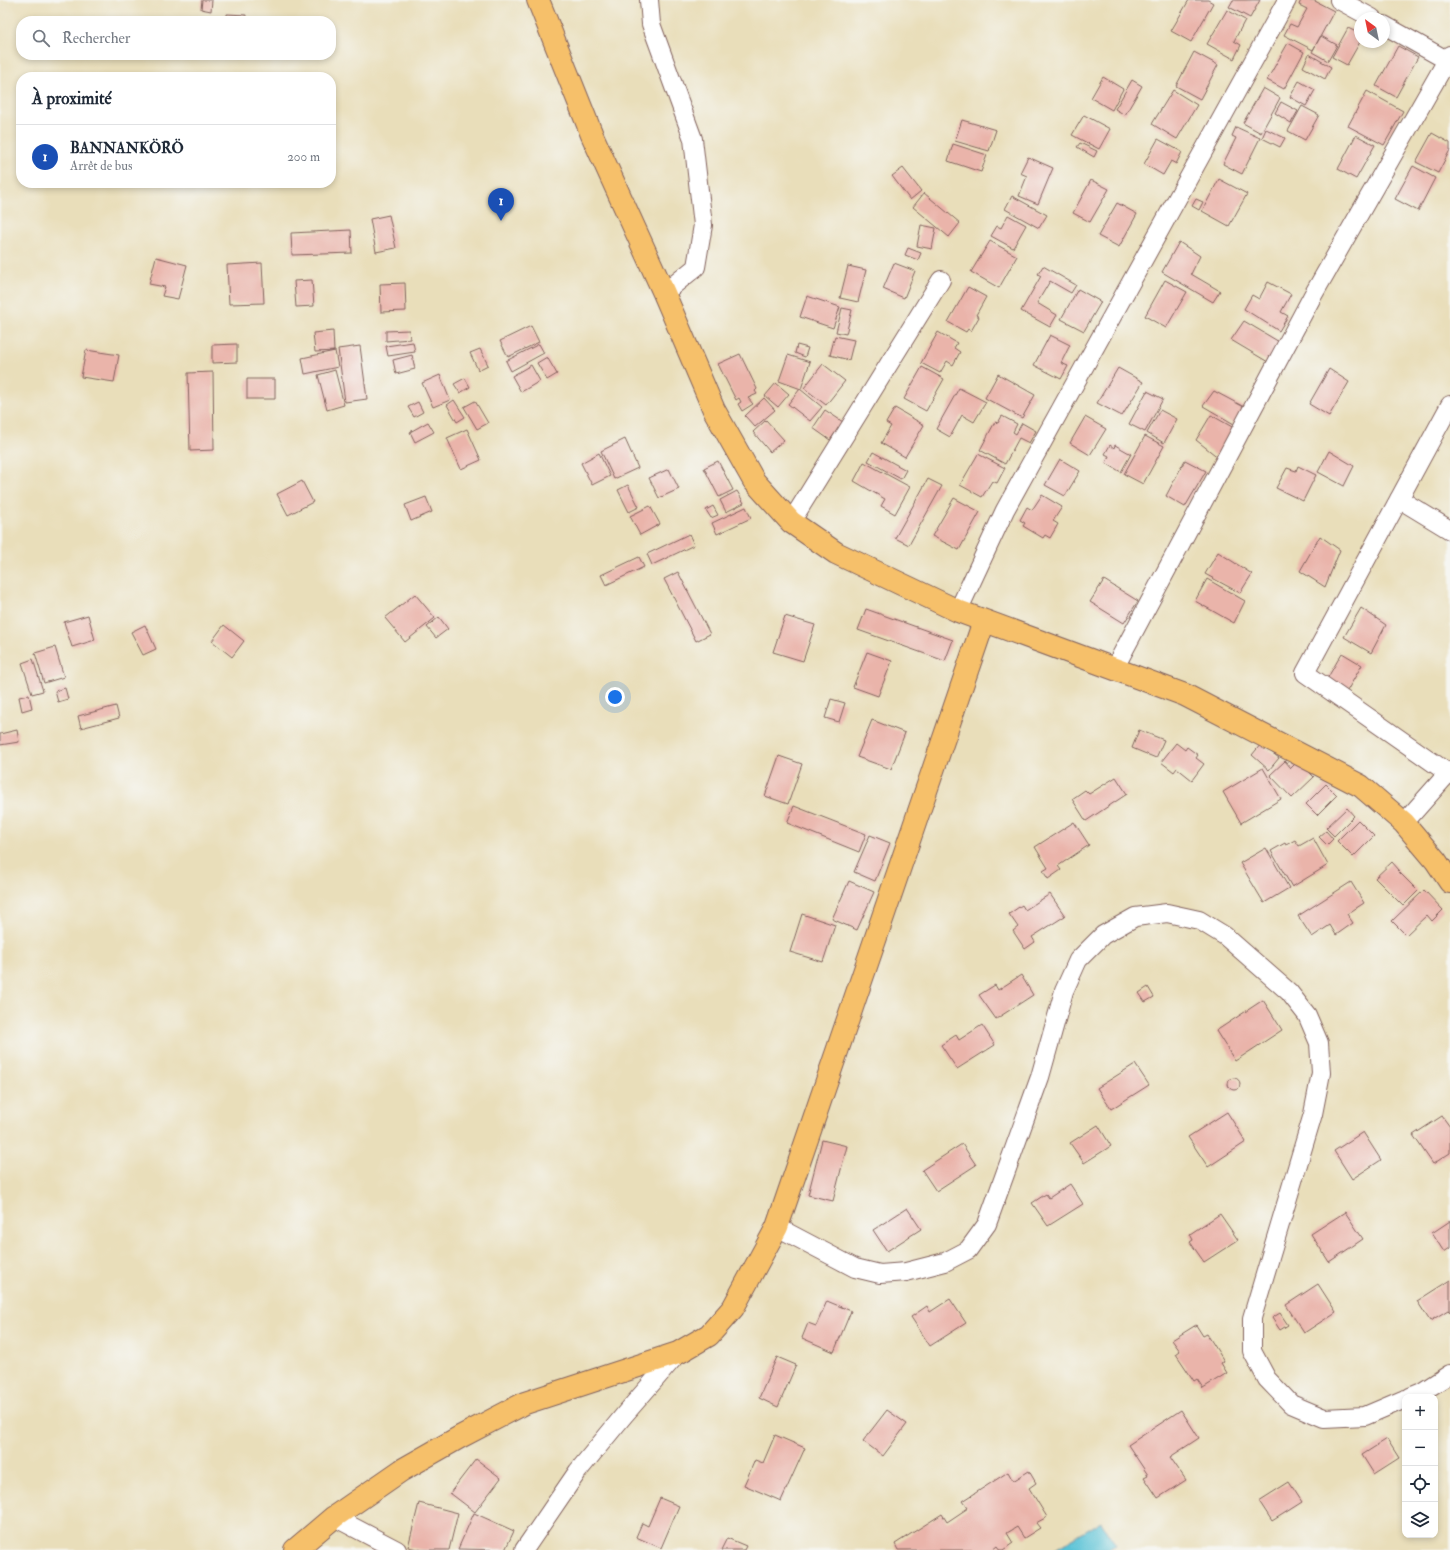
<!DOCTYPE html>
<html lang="fr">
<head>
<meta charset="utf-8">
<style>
	body { margin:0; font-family:"IM FELL Double Pica",serif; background:#f6f6f7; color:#1f2937 }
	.controls { position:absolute; right:12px; bottom:12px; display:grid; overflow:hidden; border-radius:8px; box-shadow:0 2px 6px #0003 }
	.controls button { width:36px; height:36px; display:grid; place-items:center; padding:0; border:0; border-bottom:1px solid #e0e1e3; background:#fff; color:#1f2937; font:20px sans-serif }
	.compass { position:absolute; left:1354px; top:12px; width:36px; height:36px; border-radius:50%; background:#fff; box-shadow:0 2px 6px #0003; rotate:327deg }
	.you { position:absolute; left:615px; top:697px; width:14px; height:14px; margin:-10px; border:3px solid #fff; border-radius:50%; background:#1a73e8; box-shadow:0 0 0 6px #1a73e833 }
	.badge { display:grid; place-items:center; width:26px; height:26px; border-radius:50%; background:#111827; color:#fff; font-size:13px; font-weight:700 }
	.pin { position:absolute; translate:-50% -33px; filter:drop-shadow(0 1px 2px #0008) }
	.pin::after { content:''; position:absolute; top:21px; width:14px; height:12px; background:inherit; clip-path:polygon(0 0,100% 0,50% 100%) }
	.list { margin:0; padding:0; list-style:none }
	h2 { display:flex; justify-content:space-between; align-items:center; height:52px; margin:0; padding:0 16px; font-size:17px }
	h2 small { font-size:13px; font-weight:400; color:#747a83 }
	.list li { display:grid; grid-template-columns:26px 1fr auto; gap:12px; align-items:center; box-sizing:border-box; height:64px; padding:0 16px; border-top:1px solid #e0e1e3 }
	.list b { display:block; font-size:15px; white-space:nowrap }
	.list p { margin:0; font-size:13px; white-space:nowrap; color:#747a83 }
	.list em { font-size:13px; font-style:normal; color:#747a83 }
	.icon { flex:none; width:22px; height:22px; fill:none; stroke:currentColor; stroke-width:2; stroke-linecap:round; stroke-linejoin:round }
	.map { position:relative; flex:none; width:1450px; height:1550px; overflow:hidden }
	.search { position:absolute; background:#fff; box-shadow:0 2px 6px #0003; left:16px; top:16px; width:320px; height:44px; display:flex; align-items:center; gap:10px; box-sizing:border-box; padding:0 14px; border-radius:16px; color:#747a83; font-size:15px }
	.panel { position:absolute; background:#fff; box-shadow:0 2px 6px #0003; left:16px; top:72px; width:320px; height:116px; border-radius:16px }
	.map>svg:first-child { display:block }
	.water { fill:#5ac3d7; stroke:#527181 }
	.building { fill:#eab4aa }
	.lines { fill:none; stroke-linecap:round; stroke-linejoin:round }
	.minor-casing { stroke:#82625d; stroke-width:20 }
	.major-casing { stroke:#82625d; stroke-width:24 }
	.minor { stroke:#fff; stroke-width:18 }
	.major { stroke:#f6c06b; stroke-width:22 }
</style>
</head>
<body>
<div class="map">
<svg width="1450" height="1550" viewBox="0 0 1450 1550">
	<rect width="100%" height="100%" fill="#f6f6f2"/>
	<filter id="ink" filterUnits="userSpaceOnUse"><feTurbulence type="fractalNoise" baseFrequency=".025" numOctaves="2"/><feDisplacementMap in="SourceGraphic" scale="8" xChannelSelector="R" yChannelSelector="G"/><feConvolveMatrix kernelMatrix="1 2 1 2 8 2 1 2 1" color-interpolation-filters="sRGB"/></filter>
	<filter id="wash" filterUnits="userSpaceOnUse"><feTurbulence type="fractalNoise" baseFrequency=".012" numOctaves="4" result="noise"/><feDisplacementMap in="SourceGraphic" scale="16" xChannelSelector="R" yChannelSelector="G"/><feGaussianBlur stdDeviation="0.9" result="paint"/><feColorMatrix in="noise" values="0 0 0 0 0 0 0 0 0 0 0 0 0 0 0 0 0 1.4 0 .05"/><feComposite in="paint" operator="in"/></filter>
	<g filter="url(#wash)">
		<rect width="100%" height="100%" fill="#e9deba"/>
		<path class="water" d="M 1101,1521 L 1116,1545 L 1107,1550 L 1054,1550 Z"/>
		<g id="blocks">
			<path class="building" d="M 202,0 L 212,0 L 211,11 L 201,9 Z
				M 1189,0 L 1208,0 L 1213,3 L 1191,42 L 1171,31 Z
				M 1233,0 L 1260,0 L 1250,18 L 1229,7 Z
				M 1301,0 L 1313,0 L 1334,11 L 1313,50 L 1284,35 L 1290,24 L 1297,27 L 1307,9 L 1299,5 Z
				M 1227,10 L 1245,20 L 1234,41 L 1241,45 L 1234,59 L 1207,44 Z
				M 227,14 L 246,15 L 246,21 L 227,21 Z
				M 1348,28 L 1360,34 L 1360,42 L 1347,65 L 1332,57 Z
				M 1321,36 L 1337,45 L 1328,61 L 1312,52 Z
				M 1288,43 L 1304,52 L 1284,89 L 1267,80 Z
				M 1398,46 L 1418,57 L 1396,97 L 1376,86 Z
				M 1194,52 L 1218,65 L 1200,99 L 1176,86 Z
				M 1309,54 L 1331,67 L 1325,79 L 1303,67 Z
				M 175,74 L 189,76 L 189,77 L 175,77 Z
				M 1103,77 L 1123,89 L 1112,110 L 1091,98 Z
				M 1132,80 L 1142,86 L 1125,115 L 1115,109 Z
				M 1299,81 L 1315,90 L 1306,106 L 1290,97 Z
				M 1263,88 L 1280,98 L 1261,133 L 1243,123 Z
				M 1173,90 L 1197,105 L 1177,139 L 1152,124 Z
				M 1367,91 L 1403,111 L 1384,145 L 1348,126 Z
				M 1281,102 L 1298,111 L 1291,123 L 1275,113 Z
				M 1302,106 L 1319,115 L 1305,140 L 1288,131 Z
				M 1084,115 L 1110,129 L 1099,149 L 1072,135 Z
				M 962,120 L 996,130 L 989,151 L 955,141 Z
				M 1236,127 L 1260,138 L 1242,174 L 1223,164 L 1236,138 L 1232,136 Z
				M 1266,129 L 1285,138 L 1280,147 L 1262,138 Z
				M 1432,133 L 1450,143 L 1450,150 L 1438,173 L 1416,162 Z
				M 1356,135 L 1375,145 L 1356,179 L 1338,169 Z
				M 1158,139 L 1182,152 L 1176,164 L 1171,161 L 1163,175 L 1144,164 Z
				M 1080,143 L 1097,151 L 1094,157 L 1077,147 Z
				M 953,144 L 987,155 L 981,172 L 948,161 Z
				M 1028,157 L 1053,168 L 1038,204 L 1019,196 L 1027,176 L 1020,173 Z
				M 1413,166 L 1435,178 L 1418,211 L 1395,199 Z
				M 903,168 L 921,191 L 910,200 L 892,176 Z
				M 1219,179 L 1247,194 L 1229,226 L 1202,211 Z
				M 1091,180 L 1109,189 L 1090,222 L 1073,213 Z
				M 924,193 L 960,223 L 949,237 L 913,207 Z
				M 1012,196 L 1047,215 L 1039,228 L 1005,209 Z
				M 1196,199 L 1203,202 L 1199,210 L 1192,206 Z
				M 1117,203 L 1137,214 L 1119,247 L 1098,236 Z
				M 389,215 L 396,248 L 376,252 L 370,219 Z
				M 1008,215 L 1026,225 L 1013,248 L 991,236 L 997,226 L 1001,228 Z
				M 921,225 L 936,228 L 932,249 L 917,246 Z
				M 351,230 L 352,253 L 292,255 L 291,233 Z
				M 990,241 L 1017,256 L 999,288 L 971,272 Z
				M 1179,242 L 1200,256 L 1191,274 L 1220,291 L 1213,302 L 1162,272 Z
				M 908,248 L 921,253 L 918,260 L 905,255 Z
				M 156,257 L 187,265 L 178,299 L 162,296 L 165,287 L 149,284 Z
				M 262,263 L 264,303 L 229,304 L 227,265 Z
				M 894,263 L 915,271 L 904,298 L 883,289 Z
				M 848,266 L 866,270 L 858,302 L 840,298 Z
				M 1043,266 L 1076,285 L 1071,293 L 1050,281 L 1037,303 L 1057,315 L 1050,327 L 1021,311 L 1041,276 L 1038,274 Z
				M 312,280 L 314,306 L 296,307 L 294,281 Z
				M 1165,280 L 1187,292 L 1166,328 L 1145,316 Z
				M 1268,282 L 1291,294 L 1281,312 L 1288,316 L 1279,331 L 1244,309 L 1252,295 L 1259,299 Z
				M 405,283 L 406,311 L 381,312 L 380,284 Z
				M 968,287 L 986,297 L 976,315 L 979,317 L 971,331 L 968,329 L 966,332 L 948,322 Z
				M 1078,289 L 1101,302 L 1084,331 L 1061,319 Z
				M 807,296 L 840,307 L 833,328 L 800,317 Z
				M 842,308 L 852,310 L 846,334 L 836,332 Z
				M 1244,321 L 1281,343 L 1268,362 L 1231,340 Z
				M 531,326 L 539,342 L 508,357 L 500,341 Z
				M 409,330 L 410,339 L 386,341 L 386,331 Z
				M 333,331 L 334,351 L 315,352 L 313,333 Z
				M 938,332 L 957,343 L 954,348 L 960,352 L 953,365 L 947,361 L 940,373 L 921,363 Z
				M 1050,335 L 1070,345 L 1061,363 L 1068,366 L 1061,379 L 1034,365 Z
				M 835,336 L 854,340 L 849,360 L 830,355 Z
				M 413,342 L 415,352 L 388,356 L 386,346 Z
				M 237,344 L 237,362 L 212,363 L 212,345 Z
				M 539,344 L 544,353 L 511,371 L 506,361 Z
				M 797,345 L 808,348 L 805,357 L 795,353 Z
				M 360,346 L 367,399 L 345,402 L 338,349 Z
				M 480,349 L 488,365 L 478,370 L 470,353 Z
				M 86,350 L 119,355 L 114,382 L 81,377 Z
				M 335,351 L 338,367 L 305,374 L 302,358 Z
				M 740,354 L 757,389 L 755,391 L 757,394 L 748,398 L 753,404 L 742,411 L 738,404 L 741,402 L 739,398 L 736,400 L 718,364 Z
				M 412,355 L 415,369 L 396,374 L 393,360 Z
				M 788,355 L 810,362 L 801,389 L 779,381 Z
				M 547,357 L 557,374 L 547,380 L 537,363 Z
				M 823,364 L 845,381 L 826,405 L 804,388 Z
				M 531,365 L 540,381 L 521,392 L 512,376 Z
				M 922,367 L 944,379 L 926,411 L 904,399 Z
				M 1118,368 L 1143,382 L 1122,416 L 1097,403 Z
				M 1329,369 L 1349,382 L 1329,416 L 1309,404 Z
				M 335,370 L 344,405 L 327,410 L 318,375 Z
				M 213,372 L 214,450 L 190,451 L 188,373 Z
				M 998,374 L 1035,395 L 1022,418 L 985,398 Z
				M 440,375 L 450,400 L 433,407 L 422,383 Z
				M 465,378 L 470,387 L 460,393 L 454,384 Z
				M 247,379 L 275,379 L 275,399 L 247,399 Z
				M 776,383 L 789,394 L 778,407 L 765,396 Z
				M 959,388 L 986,402 L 974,422 L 962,415 L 950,437 L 936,429 Z
				M 800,389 L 822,407 L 810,421 L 788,404 Z
				M 1147,391 L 1163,399 L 1145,432 L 1129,424 Z
				M 1214,391 L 1244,407 L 1234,424 L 1203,406 Z
				M 764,398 L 775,410 L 755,427 L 745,416 Z
				M 454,400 L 465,417 L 457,422 L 447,405 Z
				M 475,401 L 488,423 L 477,429 L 464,407 Z
				M 418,402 L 423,412 L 414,417 L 408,407 Z
				M 895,408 L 924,425 L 905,457 L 881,443 L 891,426 L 886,423 Z
				M 825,410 L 843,422 L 830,440 L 813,428 Z
				M 1160,410 L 1177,419 L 1164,443 L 1147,433 Z
				M 1211,415 L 1234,428 L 1219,458 L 1196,440 Z
				M 1002,416 L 1017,424 L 1013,432 L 1016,434 L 1022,423 L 1036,431 L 1029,443 L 1019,438 L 1005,464 L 980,450 L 995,422 L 998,423 Z
				M 1085,417 L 1106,429 L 1090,455 L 1070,443 Z
				M 766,420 L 784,440 L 770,452 L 753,432 Z
				M 428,422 L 434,432 L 415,442 L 410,432 Z
				M 467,429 L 481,460 L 461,469 L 447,438 Z
				M 1145,436 L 1164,446 L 1143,484 L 1124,474 Z
				M 625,439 L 638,468 L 614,479 L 601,451 Z
				M 1110,445 L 1114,448 L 1115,445 L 1131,454 L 1121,472 L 1106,463 L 1109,456 L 1105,454 Z
				M 1329,451 L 1354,466 L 1344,486 L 1318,472 Z
				M 873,452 L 906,470 L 901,479 L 868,461 Z
				M 599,453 L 610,476 L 592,485 L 581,463 Z
				M 978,454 L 1005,468 L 997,483 L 992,481 L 982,497 L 960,485 Z
				M 1060,459 L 1080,471 L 1065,496 L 1045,485 Z
				M 1185,460 L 1206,471 L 1185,507 L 1166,496 Z
				M 718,461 L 733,490 L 719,497 L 704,468 Z
				M 864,462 L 910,487 L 895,514 L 881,506 L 885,499 L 854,481 Z
				M 1298,466 L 1316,475 L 1303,501 L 1276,488 L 1287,468 L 1296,471 Z
				M 669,469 L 679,489 L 659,498 L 649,478 Z
				M 928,479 L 942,486 L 909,545 L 895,538 Z
				M 302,481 L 313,502 L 288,515 L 277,494 Z
				M 628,485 L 639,507 L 629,512 L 618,490 Z
				M 737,491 L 744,503 L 726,512 L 720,500 Z
				M 1042,495 L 1062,507 L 1053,521 L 1058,524 L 1050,538 L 1045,535 L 1043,538 L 1023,526 L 1025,523 L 1020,520 L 1027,507 L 1032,510 Z
				M 426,497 L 432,512 L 411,521 L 405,505 Z
				M 954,498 L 980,512 L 959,550 L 932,536 Z
				M 650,506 L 660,524 L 640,535 L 630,516 Z
				M 713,506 L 718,515 L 711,518 L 706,510 Z
				M 746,507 L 751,518 L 717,534 L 712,523 Z
				M 689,534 L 694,545 L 652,565 L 647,554 Z
				M 1320,536 L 1340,550 L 1325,587 L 1300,571 Z
				M 1218,552 L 1252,574 L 1240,593 L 1205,574 Z
				M 639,557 L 644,567 L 606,585 L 601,575 Z
				M 678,572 L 710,634 L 696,641 L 664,579 Z
				M 1207,579 L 1245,601 L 1234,623 L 1195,601 Z
				M 1104,580 L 1138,601 L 1124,623 L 1090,602 Z
				M 415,594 L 435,618 L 405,642 L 385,618 Z
				M 1361,608 L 1386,625 L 1371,653 L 1344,637 Z
				M 866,609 L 953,640 L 945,661 L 858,630 Z
				M 88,615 L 95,640 L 72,647 L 64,622 Z
				M 785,616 L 815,625 L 803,661 L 773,652 Z
				M 439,617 L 448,629 L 436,638 L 427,627 Z
				M 145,625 L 156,649 L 143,655 L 131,632 Z
				M 224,625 L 244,641 L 232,657 L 212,641 Z
				M 55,647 L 64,677 L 44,683 L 35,653 Z
				M 867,652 L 892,661 L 878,696 L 853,687 Z
				M 1342,653 L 1362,665 L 1347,691 L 1327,679 Z
				M 33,659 L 43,691 L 32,694 L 22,663 Z
				M 65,688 L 68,699 L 58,702 L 55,691 Z
				M 29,695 L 32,708 L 22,711 L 19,697 Z
				M 831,699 L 845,703 L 839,722 L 825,718 Z
				M 116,706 L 119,718 L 81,728 L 78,716 Z
				M 872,720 L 905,733 L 891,769 L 857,757 Z
				M 17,730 L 19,742 L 0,745 L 0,734 Z
				M 1139,730 L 1164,740 L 1156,758 L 1132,748 Z
				M 1176,743 L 1185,750 L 1187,747 L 1198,755 L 1196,758 L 1204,764 L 1192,780 L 1177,768 L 1174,772 L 1161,762 Z
				M 1261,744 L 1279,758 L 1269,770 L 1252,755 Z
				M 779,756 L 802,764 L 788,804 L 765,796 Z
				M 1285,761 L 1291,768 L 1298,761 L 1314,777 L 1292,798 L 1270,775 Z
				M 1263,768 L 1281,799 L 1241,823 L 1223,792 Z
				M 1116,777 L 1127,794 L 1086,821 L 1072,799 L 1085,790 L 1089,794 Z
				M 1326,784 L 1337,795 L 1317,815 L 1306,804 Z
				M 794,806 L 866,834 L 859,852 L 787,823 Z
				M 1347,808 L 1354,816 L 1334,836 L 1326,828 Z
				M 1358,820 L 1374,836 L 1353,857 L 1337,841 Z
				M 1074,822 L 1089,845 L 1058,866 L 1061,870 L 1048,879 L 1043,871 L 1048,868 L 1035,847 Z
				M 1326,831 L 1333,839 L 1327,845 L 1319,837 Z
				M 870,835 L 890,843 L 875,881 L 854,872 Z
				M 1313,838 L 1328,865 L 1292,887 L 1271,851 L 1285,843 L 1286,845 L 1295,840 L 1299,846 Z
				M 1266,848 L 1289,888 L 1264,903 L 1240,863 Z
				M 1392,862 L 1399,870 L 1398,871 L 1418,891 L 1403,906 L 1375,878 Z
				M 849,881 L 874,892 L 857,930 L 832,919 Z
				M 1351,882 L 1364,903 L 1347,914 L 1353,923 L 1336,935 L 1330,925 L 1312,937 L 1298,916 Z
				M 1424,890 L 1443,910 L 1432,921 L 1427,915 L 1406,935 L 1392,921 Z
				M 1050,894 L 1065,916 L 1032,937 L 1035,942 L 1025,949 L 1013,931 L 1018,927 L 1009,914 L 1022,905 L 1025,910 Z
				M 802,914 L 835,925 L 823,962 L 790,952 Z
				M 1021,975 L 1033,995 L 996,1019 L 979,995 L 995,985 L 998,990 Z
				M 1148,987 L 1154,997 L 1145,1002 L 1139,993 Z
				M 1263,1000 L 1282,1030 L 1235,1061 L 1216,1031 Z
				M 982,1025 L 995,1045 L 957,1069 L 941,1045 L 956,1035 L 959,1040 Z
				M 1135,1064 L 1149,1085 L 1111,1109 L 1097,1088 Z
				M1228 1084a6 6 0 1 1 12 0a6 6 0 1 1-12 0Z
				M 1227,1112 L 1246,1142 L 1208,1167 L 1188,1137 Z
				M 1442,1116 L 1450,1127 L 1450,1153 L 1433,1164 L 1413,1135 Z
				M 1098,1125 L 1111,1146 L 1084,1163 L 1070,1143 Z
				M 1363,1132 L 1381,1160 L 1352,1179 L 1334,1151 Z
				M 822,1140 L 847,1146 L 833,1201 L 808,1195 Z
				M 962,1144 L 976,1165 L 936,1191 L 922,1170 Z
				M 1070,1184 L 1083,1204 L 1048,1226 L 1032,1203 L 1046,1194 L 1049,1198 Z
				M 907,1208 L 921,1229 L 887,1251 L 873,1230 Z
				M 1345,1212 L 1363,1239 L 1329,1262 L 1311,1234 Z
				M 1220,1214 L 1238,1240 L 1204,1262 L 1190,1242 L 1193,1240 L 1190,1234 Z
				M 1450,1221 L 1450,1248 L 1444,1252 L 1432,1233 Z
				M 1450,1280 L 1450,1312 L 1448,1310 L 1430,1321 L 1417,1301 Z
				M 1318,1284 L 1336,1312 L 1304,1333 L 1286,1305 Z
				M 950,1299 L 966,1323 L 930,1346 L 911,1317 L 927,1306 L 930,1312 Z
				M 827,1301 L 851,1311 L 834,1352 L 802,1338 L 808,1323 L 816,1326 Z
				M 1280,1313 L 1288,1325 L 1280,1330 L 1272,1318 Z
				M 1196,1325 L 1203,1336 L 1207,1334 L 1224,1361 L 1221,1363 L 1227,1373 L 1203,1388 L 1197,1379 L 1194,1381 L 1176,1354 L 1180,1351 L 1172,1340 Z
				M 777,1357 L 796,1365 L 778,1407 L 759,1398 Z
				M 887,1410 L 907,1424 L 883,1456 L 863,1441 Z
				M 1181,1410 L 1199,1438 L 1170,1457 L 1186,1480 L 1158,1498 L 1144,1477 L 1148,1475 L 1128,1445 Z
				M 775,1435 L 805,1448 L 781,1501 L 744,1485 L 755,1460 L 763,1463 Z
				M 1387,1439 L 1399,1458 L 1374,1474 L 1362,1455 Z
				M 476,1459 L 501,1478 L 475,1512 L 450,1493 Z
				M 1029,1471 L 1036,1483 L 1029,1488 L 1047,1517 L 1036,1523 L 1040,1528 L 1024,1538 L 1017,1527 L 1007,1533 L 1013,1543 L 1003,1550 L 1000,1550 L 997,1546 L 992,1550 L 898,1550 L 895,1544 L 942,1514 L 947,1522 L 968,1508 L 963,1501 L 1008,1472 L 1013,1481 Z
				M 1289,1482 L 1302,1502 L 1272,1521 L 1259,1501 Z
				M 660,1498 L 679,1506 L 661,1548 L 636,1537 L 642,1523 L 648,1526 Z
				M 419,1503 L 458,1513 L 449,1550 L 422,1550 L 408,1547 Z
				M 474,1513 L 514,1531 L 505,1550 L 458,1549 Z
				M 727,1538 L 746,1546 L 744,1550 L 721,1550 Z"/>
		</g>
	</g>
	<g filter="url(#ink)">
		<use href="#blocks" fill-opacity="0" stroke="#82625d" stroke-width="1"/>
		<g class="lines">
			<defs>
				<path id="minor" d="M 649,0 L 651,24 L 693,139 L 703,225 L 696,267 L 664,293
					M 1339,0 L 1372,18
					M 1384,25 L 1450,62
					M 1399,499 L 1450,530
					M 791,522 L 941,280
					M 958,611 L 1005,510 L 1287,0
					M 1114,669 L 1313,295 L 1450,55
					M 1448,773 L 1305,673 L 1450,405
					M 1404,823 L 1450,771
					M 777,1227 L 855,1268 L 880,1274 L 906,1272 L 945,1262 L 968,1250 L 987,1224 L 1040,1077 L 1064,991 L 1078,960 L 1103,935 L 1135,917 L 1167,913 L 1199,920 L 1225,936 L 1289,992 L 1307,1015 L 1319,1043 L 1321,1073 L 1313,1114 L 1252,1318 L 1252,1351 L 1267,1379 L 1291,1404 L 1324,1418 L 1365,1416 L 1405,1399
					M 1410,1397 L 1422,1392 L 1450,1374
					M 334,1517 L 397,1550
					M 524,1550 L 578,1471 L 625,1414 L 678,1353"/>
				<path id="major" d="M 538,0 L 592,135 L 664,293 L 714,410 L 754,481 L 791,522 L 836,553 L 958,611 L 1185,695 L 1361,786 L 1404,823 L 1436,861 L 1450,882
					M 295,1550 L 334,1517 L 402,1470 L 460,1437 L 525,1403 L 678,1353 L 709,1335 L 733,1308 L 777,1227 L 984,621"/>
			</defs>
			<use href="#minor" class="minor-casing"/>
			<use href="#major" class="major-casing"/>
			<use href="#minor" class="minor"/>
			<use href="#major" class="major"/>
		</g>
	</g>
</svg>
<div class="controls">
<button>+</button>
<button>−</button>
<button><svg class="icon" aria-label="locate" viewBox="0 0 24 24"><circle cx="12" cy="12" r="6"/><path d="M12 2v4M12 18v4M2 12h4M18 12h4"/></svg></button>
<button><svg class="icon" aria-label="layers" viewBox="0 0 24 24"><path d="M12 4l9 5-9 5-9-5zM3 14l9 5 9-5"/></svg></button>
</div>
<svg class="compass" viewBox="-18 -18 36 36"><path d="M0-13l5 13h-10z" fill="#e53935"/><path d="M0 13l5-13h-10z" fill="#747a83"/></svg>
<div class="you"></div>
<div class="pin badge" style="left:501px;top:221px;background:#1a4fb4">1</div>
<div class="search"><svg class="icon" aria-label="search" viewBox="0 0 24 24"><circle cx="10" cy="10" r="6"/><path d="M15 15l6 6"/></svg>Rechercher</div>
<section class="panel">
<h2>À proximité<small></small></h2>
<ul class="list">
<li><span class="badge" style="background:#1a4fb4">1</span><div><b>BANNANKÖRÖ</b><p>Arrêt de bus</p></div><em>200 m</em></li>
</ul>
</section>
</div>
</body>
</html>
